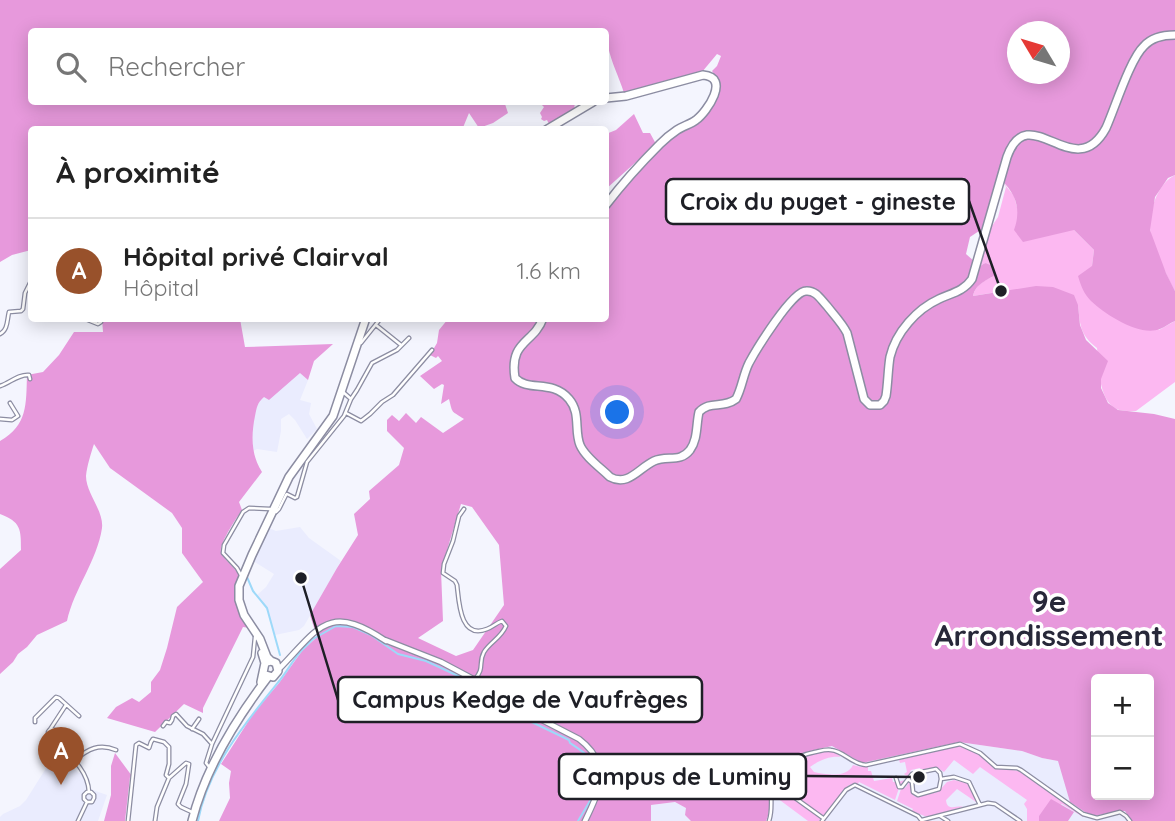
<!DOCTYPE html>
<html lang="fr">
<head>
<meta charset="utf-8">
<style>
	body { margin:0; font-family:Quicksand,sans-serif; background:#f2f2f2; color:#222 }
	.controls { position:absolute; right:21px; bottom:21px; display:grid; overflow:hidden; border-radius:7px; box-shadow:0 4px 18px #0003 }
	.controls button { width:63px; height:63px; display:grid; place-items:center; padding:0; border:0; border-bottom:2px solid #e0e0e0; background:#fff; color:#222; font:35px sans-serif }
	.compass { position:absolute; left:1007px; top:21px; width:63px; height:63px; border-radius:50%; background:#fff; box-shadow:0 4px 18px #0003; rotate:308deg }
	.you { position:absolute; left:618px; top:413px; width:24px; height:24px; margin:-18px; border:5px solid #fff; border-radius:50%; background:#1a73e8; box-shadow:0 0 0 10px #1a73e833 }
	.badge { display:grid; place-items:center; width:46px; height:46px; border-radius:50%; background:#98512b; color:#fff; font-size:23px; font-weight:700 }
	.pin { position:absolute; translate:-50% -58px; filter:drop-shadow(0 2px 4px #0008) }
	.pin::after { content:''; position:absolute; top:37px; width:24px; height:21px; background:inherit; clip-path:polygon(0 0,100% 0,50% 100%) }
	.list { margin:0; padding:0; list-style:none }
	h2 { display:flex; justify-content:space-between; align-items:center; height:91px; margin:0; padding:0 28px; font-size:30px }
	h2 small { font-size:23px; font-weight:400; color:#767676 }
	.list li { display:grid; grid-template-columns:46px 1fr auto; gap:21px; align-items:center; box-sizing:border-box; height:105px; padding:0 28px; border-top:2px solid #e0e0e0 }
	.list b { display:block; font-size:26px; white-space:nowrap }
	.list p { margin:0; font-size:23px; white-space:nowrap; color:#767676 }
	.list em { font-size:23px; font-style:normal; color:#767676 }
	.icon { flex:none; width:38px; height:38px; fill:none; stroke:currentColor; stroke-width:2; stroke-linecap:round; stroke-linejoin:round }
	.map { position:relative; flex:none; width:1175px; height:821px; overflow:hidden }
	.search { position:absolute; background:#fff; box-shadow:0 4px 18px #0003; left:28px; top:28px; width:581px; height:77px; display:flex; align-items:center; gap:18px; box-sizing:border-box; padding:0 24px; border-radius:7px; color:#767676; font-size:26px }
	.panel { position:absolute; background:#fff; box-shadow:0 4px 18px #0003; left:28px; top:126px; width:581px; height:196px; border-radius:7px }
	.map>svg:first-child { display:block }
	.built { fill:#eaecfe }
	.green { fill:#fcb8f1 }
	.forest { fill:#e799dc; fill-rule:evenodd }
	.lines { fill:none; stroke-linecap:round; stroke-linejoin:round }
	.stream { stroke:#9dd9f9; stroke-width:2 }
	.minor-casing { stroke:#8c8da2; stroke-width:5 }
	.tertiary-casing { stroke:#8c8da2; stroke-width:7 }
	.primary-casing { stroke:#8c8da2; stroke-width:10 }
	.minor { stroke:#fff; stroke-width:2.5 }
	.tertiary { stroke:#fff; stroke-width:4.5 }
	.primary { stroke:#fff; stroke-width:7 }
	.labels { text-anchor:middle; stroke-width:7; stroke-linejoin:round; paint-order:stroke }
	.district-label { font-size:30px; font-weight:bold; fill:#272839; stroke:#fff }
	.leader { fill:none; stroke:#1e1f26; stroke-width:2.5 }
	.callout-dot { fill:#1e1f26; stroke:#fff; stroke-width:2.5 }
	.callout { fill:#fff; stroke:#1e1f26; stroke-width:2.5 }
	.callout-label { font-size:24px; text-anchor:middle; font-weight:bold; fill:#1e1f26 }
</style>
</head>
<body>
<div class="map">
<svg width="1175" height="821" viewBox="0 0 1175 821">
	<rect width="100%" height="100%" fill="#f4f5fe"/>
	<path class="built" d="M 300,372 L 308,380 L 300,400 L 311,403 L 309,414 L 317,429 L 307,439 L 295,420 L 289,414 L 281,419 L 281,431 L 277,452 L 257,449 L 253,451 L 252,432 L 256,404 L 264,396 L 269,399 Z
		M 300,527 L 309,538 L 341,561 L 304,626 L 299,630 L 275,635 L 268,612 L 257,595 L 266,587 L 274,574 L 253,561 L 269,528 L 276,531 Z
		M 959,742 L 1022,751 L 1042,758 L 1059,761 L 1094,816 L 1118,811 L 1124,811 L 1131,821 L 766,821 L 769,816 L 769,798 L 772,781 L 787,761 L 797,755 L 833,746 L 862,763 Z
		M 55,754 L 62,758 L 79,773 L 82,772 L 87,788 L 107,795 L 98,821 L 0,821 L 0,817 L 3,814 L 20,806 L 26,800 Z
		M 675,802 L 687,808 L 685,815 L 691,821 L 651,821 L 651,805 Z"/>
	<path class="green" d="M 1175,175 L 1175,291 C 1168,278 1150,242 1150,228 C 1149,211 1158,183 1175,175 Z
		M 1002,181 L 1014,196 L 1019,215 L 1074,230 L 1094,250 L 1092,266 L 1159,330 L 1175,321 L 1175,382 L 1136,411 C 1131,411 1124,411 1119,410 C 1098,403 1099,366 1097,348 C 1080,335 1080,325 1078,305 L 997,292 L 973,296 C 975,286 983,281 992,277 L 987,263 L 981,265 L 977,268 L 989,227 L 992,226 L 998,217 L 1006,187 Z
		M 958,745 L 964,746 L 979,753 L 996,768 L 1020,771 L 1084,816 L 1083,817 L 1062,804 L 1039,816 L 1039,821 L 1027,821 L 1027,809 L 1024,804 L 1027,800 L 980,767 L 973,774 L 954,760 L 944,772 L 936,767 L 921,770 L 920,768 L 911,770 L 903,786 L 899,785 L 898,782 L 905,780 L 907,776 L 904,774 L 907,772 L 905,762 L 900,763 L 899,760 Z
		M 828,751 L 833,751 L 841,757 C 829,756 820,760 810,767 L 814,772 C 827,775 847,778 853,765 L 861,767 L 868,767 L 868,771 L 871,771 L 874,781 L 892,778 L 893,782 L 895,782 L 899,788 L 895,800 L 859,782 L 858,784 L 849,785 L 819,821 L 808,821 L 773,795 C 776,762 800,757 828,751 Z
		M 954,780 L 970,784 L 979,804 L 957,789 L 946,800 C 947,812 957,805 963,807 L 927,817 L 912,811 L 913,809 L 897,801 L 901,789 L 906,787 L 909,782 L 913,795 L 916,797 L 938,792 L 947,782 Z"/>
	<path class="forest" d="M 0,0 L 1175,0 L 1175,33 L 1144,42 L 1104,127 C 1094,141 1081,150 1063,144 C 1056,142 1049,136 1041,134 L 1014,140 L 985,227 L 970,237 L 966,254 L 975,262 L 970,278 L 964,286 L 939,296 L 897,334 L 884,395 L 878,403 L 868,401 L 845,325 L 805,288 C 780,295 747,373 734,398 L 728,402 L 701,406 L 690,446 L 682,454 L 663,457 L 623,478 L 611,475 L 583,446 L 571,397 L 522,382 L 517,374 L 518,355 L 545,319 L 606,318 L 606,208 L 666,143 L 677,134 L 695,126 L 706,113 L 720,88 L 720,82 L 712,71 L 717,66 L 721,56 L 717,54 L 702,72 L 624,93 C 619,77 611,62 608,46 L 606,47 L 606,32 L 32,32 L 32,102 L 508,102 L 505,104 L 508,113 L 493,123 L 479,128 L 469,113 L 462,130 L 32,130 L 31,250 L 12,255 L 0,262 ZM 1018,32 L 1060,32 L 1060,74 L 1018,74 Z
		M 1175,37 L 1175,175 L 1168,178 L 1155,197 L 1150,230 L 1166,273 L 1175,291 L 1175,321 C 1170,323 1165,327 1160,329 C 1140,337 1106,315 1091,301 C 1084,294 1081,286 1078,276 L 1092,266 L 1094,250 L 1074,230 L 1023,242 L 1014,230 C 1021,211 1017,195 1002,181 L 1009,158 L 1017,143 L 1032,136 L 1063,149 L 1096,144 C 1120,121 1129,48 1158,39 C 1163,38 1170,38 1175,37 Z
		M 539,102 L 575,102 L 574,110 L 549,124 L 547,120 L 544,121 L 541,119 L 542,117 L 540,113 L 544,107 Z
		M 634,114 L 643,133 L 650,133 L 656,144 L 606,189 L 606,134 L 616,130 Z
		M 986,263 L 992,266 L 996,274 C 987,281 976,283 973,296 L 1036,286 L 1053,287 L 1074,295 L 1078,305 L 1080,325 L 1086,340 L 1108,361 L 1101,379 L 1101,388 L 1108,403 L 1118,410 L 1154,414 L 1175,419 L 1175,821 L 1131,821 L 1125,811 L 1118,811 L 1094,816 L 1085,812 L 1070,802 L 1058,761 L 1042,758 L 1022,751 L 959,742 L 862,763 L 832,746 C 802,752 776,758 770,793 C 768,803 771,812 766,821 L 691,821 L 685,815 L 686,808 L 675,802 L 651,805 L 651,821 L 219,821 L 230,798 L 229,783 L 231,771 L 221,764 L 253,714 L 279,683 L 302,651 L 317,637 L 310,615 L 337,568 L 358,535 L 354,514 L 370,499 L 369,491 L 399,465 L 404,448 L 387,431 L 387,420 L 392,415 L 399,421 L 406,413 L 416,423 L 421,417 L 443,433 L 464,419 C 451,410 453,415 449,399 L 441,404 L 444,385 L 442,384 L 434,389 L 420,376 L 442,361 L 438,356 L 436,358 L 430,355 L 437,343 L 439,330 L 448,319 L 540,319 L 536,328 L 519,344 L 514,379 L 558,392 L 572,406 L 577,439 L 614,481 L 653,464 L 689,454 L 704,409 L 730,406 L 749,367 L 779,319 L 797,296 L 811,293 L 842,327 L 862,400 L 880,407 C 890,369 892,338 924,311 C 933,303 947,301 957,294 C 969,286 971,268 986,263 ZM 461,504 L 472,507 L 499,545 L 504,605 L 473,650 L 456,656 L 418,638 L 443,621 L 441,570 ZM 1096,679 L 1149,679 L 1149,795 L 1096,795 Z
		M 102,319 L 240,319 L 245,347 L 333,344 L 314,361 L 308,380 L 300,373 L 269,400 L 264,397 C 257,403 257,407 255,416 C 251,436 251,455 262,472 L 239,502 L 242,510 C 237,517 219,544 221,552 C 224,560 235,567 239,575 C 231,601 236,606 250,628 L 243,627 L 203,708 L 203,713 L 184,704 L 155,732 L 107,718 L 116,707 L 132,698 L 139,702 L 151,692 L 151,682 L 160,670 L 167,648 L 177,607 L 203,582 L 182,553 L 182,528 L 172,513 L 110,468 L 94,444 C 91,453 87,466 86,476 C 86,493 104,511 102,528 C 97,561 74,589 67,621 L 37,635 L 27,647 L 18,654 L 13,662 L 0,674 L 0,569 L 21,550 C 21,529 21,522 0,514 L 0,441 C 28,425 26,404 27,375 L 43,372 L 59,355 L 74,332 L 103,332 Z
		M 115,753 L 132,776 L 130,777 L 125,821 L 104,821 L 111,795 L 111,766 Z
		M 1051,799 L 1074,812 L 1068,821 L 1039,821 L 1039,816 Z"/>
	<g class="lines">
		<path class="stream" d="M 247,577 L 253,591 L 267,608 L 280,655
			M 198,821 C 208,767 246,722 280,680 C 288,670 294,658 303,649 L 313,639 L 336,626 L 353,627 L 371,635 L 398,654 L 426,661 L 469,681 L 486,696 L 511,712 L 569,740 L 570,743 C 579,749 592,757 596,767 L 593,796 L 578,821"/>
		<defs>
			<path id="minor" d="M 83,318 L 98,324 L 101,322 L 101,318
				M 376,325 L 401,345
				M 0,334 C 8,330 7,320 9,312 L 21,311 L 23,309 L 25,293 L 32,279
				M 361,343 L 381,318
				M 0,386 C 10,383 18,374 29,375 L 30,379
				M 351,399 L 357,390 L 372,363 L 397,350 L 409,338
				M 346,413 L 361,421 L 370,414 L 382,402 L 393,395 L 432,350
				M 0,419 L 12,420 L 18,416 L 10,403
				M 464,509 L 459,516 L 453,541 L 444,564 L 443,573 L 455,581 L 457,585 C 459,602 460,640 487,629 C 493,627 496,623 502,621 L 506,626 C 501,638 490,642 484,652 C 478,663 485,668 475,679
				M 276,512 L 279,509 L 286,495 L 287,494 L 295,498 L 297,497 L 307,462 L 344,416 L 351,399 L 343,392
				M 242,577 L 237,568 L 223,553 L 224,545 L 243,512 L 249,508 L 270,509
				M 35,722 L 35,718 L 56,697 L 59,698 L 79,716
				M 163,726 L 166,722 L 170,723 L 172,720 L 173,716 L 176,714 L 187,726 L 203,734 L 212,744
				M 192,729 L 199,719
				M48 733a4 4 0 1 1 8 0a4 4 0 1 1-8 0Z
				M 49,731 L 66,705
				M 51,737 C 66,753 88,768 89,792
				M 75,760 C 88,749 99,743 116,750
				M 210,768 L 206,763 L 212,744 L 253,657 L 255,637
				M 777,777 L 784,790 L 823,818
				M 169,778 L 186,763 L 189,764 L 186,784 L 178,804 L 181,807 L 194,813
				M 896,778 L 899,787 L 902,787 L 912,774 L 936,769 L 940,773 L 941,779 L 954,777 L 969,782 L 980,805
				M 909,780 L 912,782 L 913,792 L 918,795 L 939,789 L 941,779
				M 940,816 L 948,821
				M 922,820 L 988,803 L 995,804 L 1020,821
				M 78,821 L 87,802 L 84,799 L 84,795 L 87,792 L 91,792 L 94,795 L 94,798 L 92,802 L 87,802
				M 128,821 L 136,745 L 139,743 L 149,748 L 151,742 L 153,739 L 164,742 L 169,747 L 169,764 L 166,775 L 169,778 L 157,807 L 155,821
				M 769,821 C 773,810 770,800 772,789 C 777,767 795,756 815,752 C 820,751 826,749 831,750 C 844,751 851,764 866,765 L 960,744 L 980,753 L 996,767 L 1017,768 L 1021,770 L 1083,814 L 1097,818 L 1120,812 L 1126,816 L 1130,821
				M 822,821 L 846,790 L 855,785 L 918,816 L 922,821"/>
			<path id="tertiary" d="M 385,640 L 441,662 L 475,680 L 517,707 L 579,739 C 612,764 600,790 585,821
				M 279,669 C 319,628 328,602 386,641"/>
			<path id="primary" d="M 606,98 L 626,96 L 703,75 C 731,77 707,112 696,120 C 691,124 683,126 677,130 C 671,134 665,139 660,144 C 641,163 622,184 606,205
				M 546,130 L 593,102
				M 543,318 C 534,344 509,340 515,378 C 528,392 552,379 569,399 C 581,413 574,430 580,445 C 585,457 601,468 610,477 C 628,487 639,468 654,461 C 667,455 680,463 690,450 C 698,439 696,425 699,412 C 710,400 723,409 736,399 C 742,388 743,375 749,363 C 756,350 792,291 806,291 C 816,290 821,300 827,306 C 834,315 842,323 847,333 L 864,399 L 870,405 L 880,405 L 884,401 L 886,396 C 888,383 888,369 890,357 C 896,332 917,309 939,299 C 952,293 964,291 972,279 L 1007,157 C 1029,96 1074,187 1106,128 C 1115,108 1130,59 1144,46 C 1152,37 1163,35 1175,35
				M 271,661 L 267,657 L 260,639 L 244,615 L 239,600 L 239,586 L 252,555 L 289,477 L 333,416 L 366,318
				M 266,675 L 273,677 L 278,671 L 276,663 L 271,661 L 267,662
				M 261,682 L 265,663 L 262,653
				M 192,821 C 205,769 236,719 268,677"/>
		</defs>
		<use href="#minor" class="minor-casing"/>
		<use href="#tertiary" class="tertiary-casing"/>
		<use href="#primary" class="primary-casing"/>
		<use href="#minor" class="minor"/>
		<use href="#tertiary" class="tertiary"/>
		<use href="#primary" class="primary"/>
	</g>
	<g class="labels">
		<g class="district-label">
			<text x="1049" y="612">9e<tspan x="1049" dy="34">Arrondissement</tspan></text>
		</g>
	</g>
	<path class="leader" d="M1001 291L969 201M301 578L338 700M919 777L806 776"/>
	<g class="callout-dot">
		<circle cx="1001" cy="291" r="7"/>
		<circle cx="301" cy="578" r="7"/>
		<circle cx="919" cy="777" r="7"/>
	</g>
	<g class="callout">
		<rect x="666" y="179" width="303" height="45" rx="7"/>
		<rect x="338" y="677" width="364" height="45" rx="7"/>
		<rect x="559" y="754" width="247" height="45" rx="7"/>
	</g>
	<g class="callout-label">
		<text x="818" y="210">Croix du puget - gineste</text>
		<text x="520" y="708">Campus Kedge de Vaufrèges</text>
		<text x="682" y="785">Campus de Luminy</text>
	</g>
</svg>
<div class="controls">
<button>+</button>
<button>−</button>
</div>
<svg class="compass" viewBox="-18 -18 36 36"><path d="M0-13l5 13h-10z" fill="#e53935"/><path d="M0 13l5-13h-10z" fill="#767676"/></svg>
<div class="you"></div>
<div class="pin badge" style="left:61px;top:785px">A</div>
<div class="search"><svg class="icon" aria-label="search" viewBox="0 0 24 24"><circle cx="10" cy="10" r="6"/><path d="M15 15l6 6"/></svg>Rechercher</div>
<section class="panel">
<h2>À proximité<small></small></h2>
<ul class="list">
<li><span class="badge">A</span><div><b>Hôpital privé Clairval</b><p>Hôpital</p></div><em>1.6 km</em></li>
</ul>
</section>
</div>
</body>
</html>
